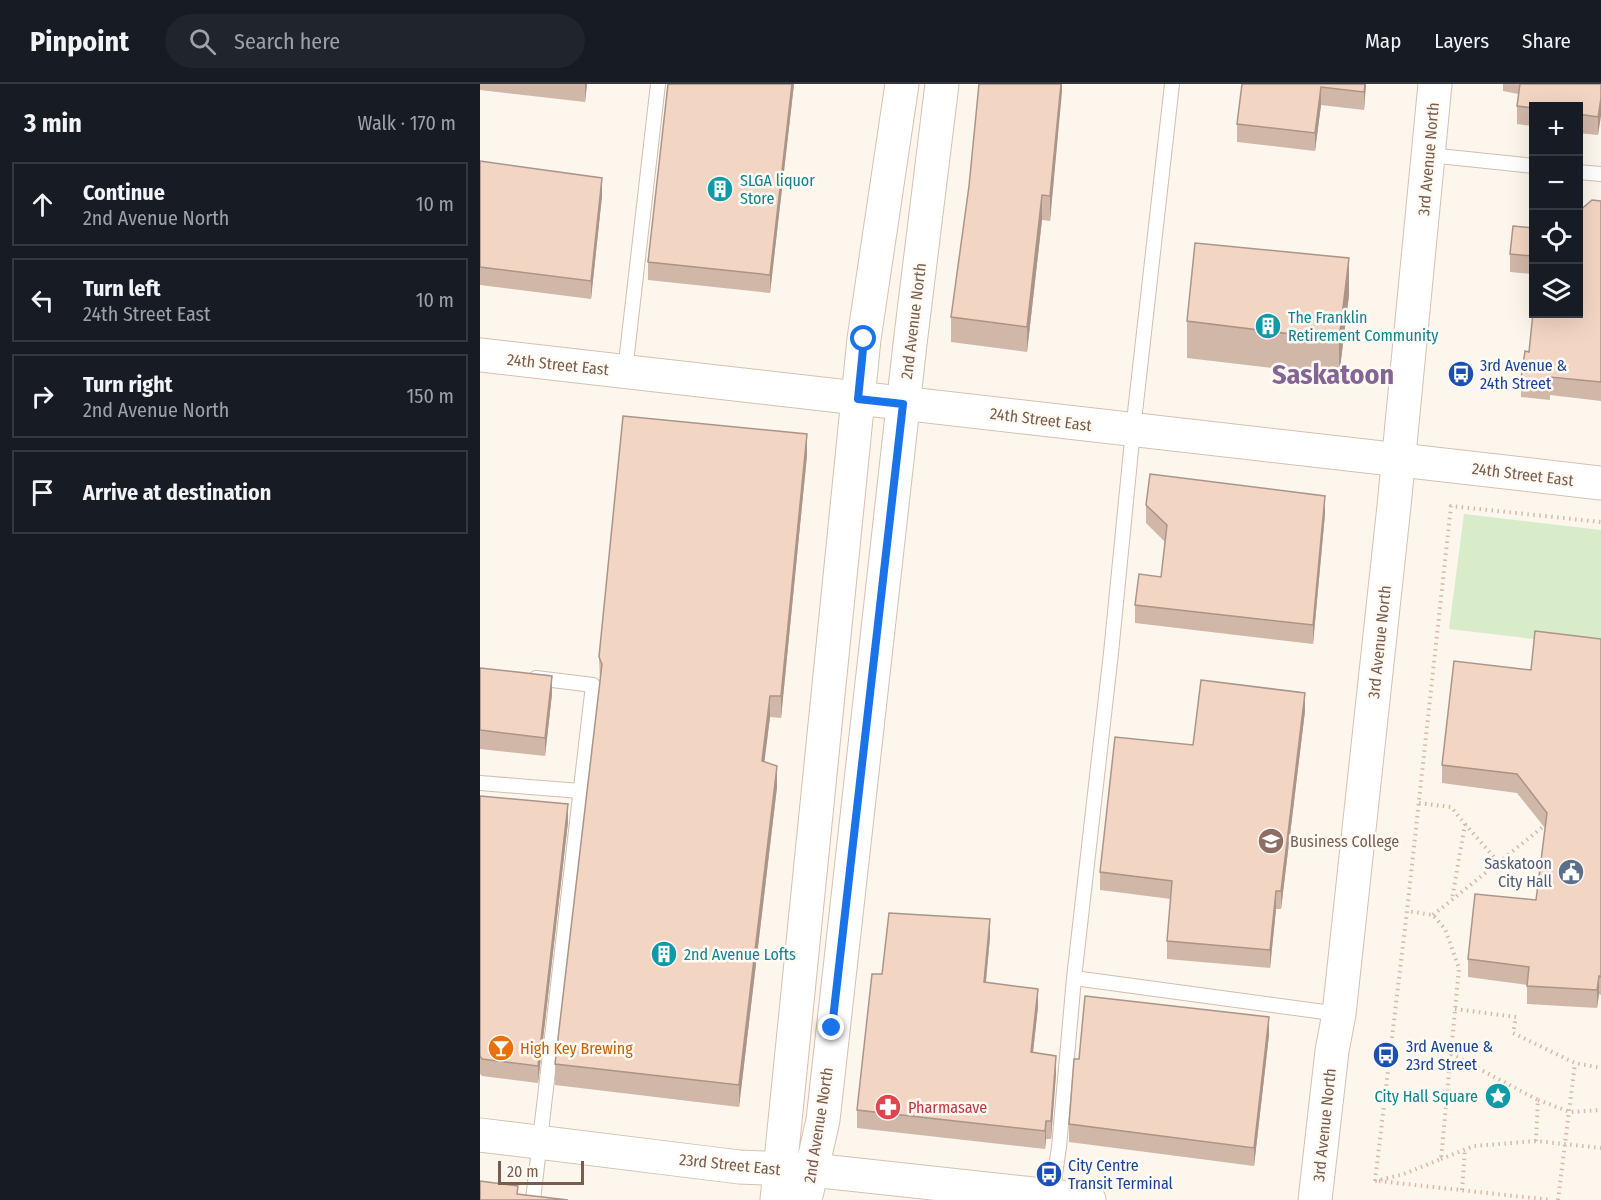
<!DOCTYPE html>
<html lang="en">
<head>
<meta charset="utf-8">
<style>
	body { margin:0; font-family:"Fira Sans Condensed",sans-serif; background:#20242c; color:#f1f3f6 }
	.controls { position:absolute; right:18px; top:18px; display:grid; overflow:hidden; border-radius:0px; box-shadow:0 6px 24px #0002 }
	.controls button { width:54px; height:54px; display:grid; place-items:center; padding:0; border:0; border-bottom:2px solid #363941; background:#171b24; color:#f1f3f6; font:30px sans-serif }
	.scale { position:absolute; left:18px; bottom:15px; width:86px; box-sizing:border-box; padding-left:6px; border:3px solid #7a5c4d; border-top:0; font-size:16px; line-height:21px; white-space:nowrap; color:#7a5c4d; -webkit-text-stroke:4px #fffaf3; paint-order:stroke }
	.stop { position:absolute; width:18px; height:18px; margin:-14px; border:4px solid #1a73e8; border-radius:50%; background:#fff }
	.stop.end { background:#1a73e8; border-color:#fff; box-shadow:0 2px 6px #0008 }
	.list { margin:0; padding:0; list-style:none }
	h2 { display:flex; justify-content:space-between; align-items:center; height:78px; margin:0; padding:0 24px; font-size:26px }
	h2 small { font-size:20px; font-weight:400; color:#9ea1a6 }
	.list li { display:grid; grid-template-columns:39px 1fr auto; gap:18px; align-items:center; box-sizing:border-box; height:84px; margin:0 12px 12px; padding:0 12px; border:2px solid #363941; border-radius:0px }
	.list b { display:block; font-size:22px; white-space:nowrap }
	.list p { margin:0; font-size:20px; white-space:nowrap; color:#9ea1a6 }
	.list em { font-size:20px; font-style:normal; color:#9ea1a6 }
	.icon { flex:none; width:33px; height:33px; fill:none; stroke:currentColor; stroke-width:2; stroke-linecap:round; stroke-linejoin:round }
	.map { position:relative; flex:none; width:1121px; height:1116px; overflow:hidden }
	header { display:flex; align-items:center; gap:36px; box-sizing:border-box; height:84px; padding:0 30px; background:#171b24; border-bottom:2px solid #363941 }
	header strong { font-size:28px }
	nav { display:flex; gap:33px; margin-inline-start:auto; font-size:21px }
	.search { width:420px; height:54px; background:#20242c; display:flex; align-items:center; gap:15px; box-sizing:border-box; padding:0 21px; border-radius:33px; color:#9ea1a6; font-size:22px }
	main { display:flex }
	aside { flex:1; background:#171b24 }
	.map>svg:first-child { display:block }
	.green { fill:#d8ecc9 }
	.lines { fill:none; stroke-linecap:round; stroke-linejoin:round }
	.lane-casing { stroke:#d1beb0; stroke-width:16 }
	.secondary-casing { stroke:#d6c0b0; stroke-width:35 }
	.path { stroke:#d9b8a5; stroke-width:4; stroke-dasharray:1.5 4.5; stroke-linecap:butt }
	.lane { stroke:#fff; stroke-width:14 }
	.secondary { stroke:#fff; stroke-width:33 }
	.wall { fill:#d1b7a8 }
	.shaded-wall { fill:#aa9588 }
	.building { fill:#f3d5c3; stroke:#aa9588; stroke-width:1.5 }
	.route { stroke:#1a73e8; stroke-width:8 }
	.labels { text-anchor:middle; stroke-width:5; stroke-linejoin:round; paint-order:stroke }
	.street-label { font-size:16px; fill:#7a5c4d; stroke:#fffaf3 }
	.culture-label { font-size:16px; fill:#0d838f; stroke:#fffaf3; text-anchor:start }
	.transit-label { font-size:16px; fill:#164399; stroke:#fffaf3; text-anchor:start }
	.education-label { font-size:16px; fill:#785e54; stroke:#fffaf3; text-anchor:start }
	.service-label { font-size:16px; fill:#4e5e75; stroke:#fffaf3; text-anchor:end }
	.food-label { font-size:16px; fill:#c56008; stroke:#fffaf3; text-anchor:start }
	.health-label { font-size:16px; fill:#be3a42; stroke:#fffaf3; text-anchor:start }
	.town-label { font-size:28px; font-weight:bold; fill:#846695; stroke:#fffaf3 }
</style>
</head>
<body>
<header>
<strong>Pinpoint</strong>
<div class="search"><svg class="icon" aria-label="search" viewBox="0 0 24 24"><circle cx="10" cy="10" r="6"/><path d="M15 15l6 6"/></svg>Search here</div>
<nav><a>Map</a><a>Layers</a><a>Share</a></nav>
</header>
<main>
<aside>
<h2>3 min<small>Walk · 170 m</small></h2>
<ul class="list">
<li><svg class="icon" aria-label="ahead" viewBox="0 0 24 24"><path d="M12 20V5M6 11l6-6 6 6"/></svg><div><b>Continue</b><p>2nd Avenue North</p></div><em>10 m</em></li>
<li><svg class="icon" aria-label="left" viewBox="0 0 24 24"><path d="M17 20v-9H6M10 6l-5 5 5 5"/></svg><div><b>Turn left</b><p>24th Street East</p></div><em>10 m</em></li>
<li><svg class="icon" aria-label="right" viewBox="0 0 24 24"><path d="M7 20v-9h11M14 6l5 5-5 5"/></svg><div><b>Turn right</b><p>2nd Avenue North</p></div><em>150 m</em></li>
<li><svg class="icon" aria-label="arrive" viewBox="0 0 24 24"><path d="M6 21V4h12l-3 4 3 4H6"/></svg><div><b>Arrive at destination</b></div></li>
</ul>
</aside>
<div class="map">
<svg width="1121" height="1116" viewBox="0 0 1121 1116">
	<rect width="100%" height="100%" fill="#fdf6ec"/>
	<path class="green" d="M 984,430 L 1121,446 L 1121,563 L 969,545 Z"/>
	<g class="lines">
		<defs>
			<path id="lane" d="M 949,71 L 1054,82
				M 1098,88 L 1121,90
				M 145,287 L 178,0
				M 0,699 L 100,707
				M 594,894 L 859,930
				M 572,1111 L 579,1063 L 594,894 L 631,569 L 653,346 L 692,0
				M 53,1116 L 113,601 L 56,594"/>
			<path id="secondary" d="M 0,271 L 1121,399
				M 0,1051 L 259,1083 L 332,1086 L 609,1116
				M 297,1116 L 384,255 L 422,0
				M 325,1116 L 343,1036 L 430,260 L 462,0
				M 835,1116 L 852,967 L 859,930 L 914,422 L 955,0"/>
		</defs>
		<use href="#lane" class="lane-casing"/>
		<use href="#secondary" class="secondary-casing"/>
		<path class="path" d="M 939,719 L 971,723 L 985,740 L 972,815
			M 985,740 L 1019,779
			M 953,831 L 1064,742
			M 975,925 L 1036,933 L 1033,949 L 1095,979 L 1121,984
			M 971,970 L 1058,1016 L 1056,1057
			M 1058,1016 L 1090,1028 L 1121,1026
			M 961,1075 L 994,1062 L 1056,1057 L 1121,1064
			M 895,1097 L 927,827 L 971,422 L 1121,438
			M 895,1097 L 924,1090 L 961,1075 L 979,884 L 965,845 L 953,831 L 927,827
			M 899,1097 L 1071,1116
			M 982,1106 L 985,1065
			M 1078,1116 L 1095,979"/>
		<use href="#lane" class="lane"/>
		<use href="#secondary" class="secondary"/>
	</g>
	<path class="wall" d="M 0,0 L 107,0 L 105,18 L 0,6 Z
		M 314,0 L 290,209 L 168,196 L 168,178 Z
		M 582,0 L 570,137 L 562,136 L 547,268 L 471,258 L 471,233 Z
		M 762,0 L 886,0 L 884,26 L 841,21 L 835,67 L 757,58 L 757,40 Z
		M 1023,0 L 1121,0 L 1118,51 L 1098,49 L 1098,22 L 1053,22 L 1053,42 L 1037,40 L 1037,22 L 1038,10 L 1023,7 Z
		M 0,77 L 122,112 L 111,215 L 0,201 Z
		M 1121,117 L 1121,317 L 1070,311 L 1070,316 L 1041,313 L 1041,295 L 1049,268 Z
		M 1053,144 L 1053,190 L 1030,188 L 1030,170 Z
		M 869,211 L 859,292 L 707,274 L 707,237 Z
		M 327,371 L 301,634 L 290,633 L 284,677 L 297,703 L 259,1023 L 75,1001 L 75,980 L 120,597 L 119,573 Z
		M 666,421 L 845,430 L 833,560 L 655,539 L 655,521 L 681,493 L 685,458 L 666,439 Z
		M 1121,555 L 1121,911 L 1119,910 L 1117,924 L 1047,920 L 1047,901 L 988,893 L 988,875 L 1056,816 L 1065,744 L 1037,709 L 962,699 L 962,681 L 1051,586 Z
		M 0,584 L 72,610 L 65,672 L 0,665 Z
		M 825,627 L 801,825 L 796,825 L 790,884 L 687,875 L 687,857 L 691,815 L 620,806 L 620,788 L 713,661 Z
		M 0,712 L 88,738 L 58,999 L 2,992 L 0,990 Z
		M 510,853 L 506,898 L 558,923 L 553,968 L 576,990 L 571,1055 L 566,1055 L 565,1065 L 377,1044 L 377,1026 L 402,890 Z
		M 789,951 L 774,1082 L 589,1058 L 589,1040 L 599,975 Z"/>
	<path class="shaded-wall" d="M 105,0 L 107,0 L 105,18 Z
		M 312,0 L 314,0 L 290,209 L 290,191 Z
		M 581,0 L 582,0 L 582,8 L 570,137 L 570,112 Z
		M 885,0 L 886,0 L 884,26 L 884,8 Z
		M 841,3 L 841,21 L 835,67 L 835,49 Z
		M 1121,14 L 1121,32 L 1118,51 L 1118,33 Z
		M 122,94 L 122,112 L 111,215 L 111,197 Z
		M 562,111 L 562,136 L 547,268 L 547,243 Z
		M 869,174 L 869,211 L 859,292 L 859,256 Z
		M 327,350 L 327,371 L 301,634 L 301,612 Z
		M 845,412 L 845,430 L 833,560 L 833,541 Z
		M 72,592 L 72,610 L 65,672 L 65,654 Z
		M 825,609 L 825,627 L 801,825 L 801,807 Z
		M 290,612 L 290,633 L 282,698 L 282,677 Z
		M 297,682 L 297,703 L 259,1023 L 259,1001 Z
		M 88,720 L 88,738 L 58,999 L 58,982 Z
		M 796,807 L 796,825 L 790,884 L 790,866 Z
		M 510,835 L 510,853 L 504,916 L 504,898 Z
		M 1119,892 L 1119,910 L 1117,924 L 1117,906 Z
		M 558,905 L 558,923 L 551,986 L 551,968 Z
		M 789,933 L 789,951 L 774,1082 L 774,1064 Z
		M 576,972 L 576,990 L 571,1055 L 571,1037 Z
		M 566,1037 L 566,1055 L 565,1065 L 565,1047 Z"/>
	<path class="building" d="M 188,0 L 312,0 L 290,191 L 168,178 Z
		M 499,0 L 581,0 L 570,112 L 562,111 L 547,243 L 471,233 L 489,102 Z
		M 762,0 L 885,0 L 884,8 L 841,3 L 835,49 L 757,40 Z
		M 1040,0 L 1121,0 L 1121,14 L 1118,33 L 1098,30 L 1098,22 L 1053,22 L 1053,24 L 1037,22 Z
		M 0,77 L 122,94 L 111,197 L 0,183 Z
		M 1112,116 L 1121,117 L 1121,298 L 1070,293 L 1070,298 L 1041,295 L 1045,267 L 1049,268 L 1053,229 L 1098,230 L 1098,128 Z
		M 1033,142 L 1053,144 L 1053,172 L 1030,170 Z
		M 715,159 L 869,174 L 859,256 L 707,237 Z
		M 143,332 L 327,350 L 301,612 L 290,612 L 282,677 L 297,682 L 259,1001 L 75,980 L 122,580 L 119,573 Z
		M 670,390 L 845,412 L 833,541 L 655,521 L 659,490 L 681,493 L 687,441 L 666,421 Z
		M 1055,547 L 1121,555 L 1121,893 L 1119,892 L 1117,906 L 1047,902 L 1049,883 L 988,875 L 995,810 L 1056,816 L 1067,729 L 1037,690 L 962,681 L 974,577 L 1051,586 Z
		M 0,584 L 72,592 L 65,654 L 0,646 Z
		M 721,596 L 825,609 L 801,807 L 796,807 L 790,866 L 687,857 L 692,797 L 620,788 L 635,653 L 713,661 Z
		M 0,712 L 88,720 L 58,982 L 2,975 L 0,972 Z
		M 409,829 L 510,835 L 504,898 L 558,905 L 551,968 L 576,972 L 571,1037 L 566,1037 L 565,1047 L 377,1026 L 392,890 L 402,890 Z
		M 605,912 L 789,933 L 774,1064 L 589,1040 L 594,975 L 599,975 Z
		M 0,1097 L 38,1102 L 37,1110 L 88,1116 L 0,1116 Z"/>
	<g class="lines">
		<path class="route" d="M 352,944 L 423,320 L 378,315 L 384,255"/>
	</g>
	<defs>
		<symbol id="building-disc" viewBox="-11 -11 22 22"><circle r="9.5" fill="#0f9aa8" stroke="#fffaf3"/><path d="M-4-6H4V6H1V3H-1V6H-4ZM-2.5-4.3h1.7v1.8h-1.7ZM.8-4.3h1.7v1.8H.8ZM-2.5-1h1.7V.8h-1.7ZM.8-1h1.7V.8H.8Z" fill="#fff"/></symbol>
		<symbol id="bus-disc" viewBox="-11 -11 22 22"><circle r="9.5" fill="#1a4fb4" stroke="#fffaf3"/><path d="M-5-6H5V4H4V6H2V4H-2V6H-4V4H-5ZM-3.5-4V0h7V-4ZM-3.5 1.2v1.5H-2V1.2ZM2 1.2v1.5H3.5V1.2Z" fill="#fff"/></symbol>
		<symbol id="university-disc" viewBox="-11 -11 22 22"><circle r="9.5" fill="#8d6e63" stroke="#fffaf3"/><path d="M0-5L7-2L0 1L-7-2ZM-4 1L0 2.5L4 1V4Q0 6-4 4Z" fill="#fff"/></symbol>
		<symbol id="civic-disc" viewBox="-11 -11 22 22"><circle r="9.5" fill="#5c6f8a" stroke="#fffaf3"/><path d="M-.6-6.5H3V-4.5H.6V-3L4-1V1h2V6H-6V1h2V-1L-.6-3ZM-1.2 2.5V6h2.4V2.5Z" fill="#fff"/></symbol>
		<symbol id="bar-disc" viewBox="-11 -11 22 22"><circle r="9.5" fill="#e8710a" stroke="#fffaf3"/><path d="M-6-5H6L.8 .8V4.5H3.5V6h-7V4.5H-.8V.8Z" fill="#fff"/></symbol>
		<symbol id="sight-disc" viewBox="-11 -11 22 22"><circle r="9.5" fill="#0f9aa8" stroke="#fffaf3"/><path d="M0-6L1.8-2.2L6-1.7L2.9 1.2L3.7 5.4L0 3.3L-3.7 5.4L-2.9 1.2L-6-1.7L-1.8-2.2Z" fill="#fff"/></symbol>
		<symbol id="pharmacy-disc" viewBox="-11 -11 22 22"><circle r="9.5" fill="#e0444e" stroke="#fffaf3"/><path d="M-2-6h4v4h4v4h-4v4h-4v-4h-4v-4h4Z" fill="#fff"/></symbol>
	</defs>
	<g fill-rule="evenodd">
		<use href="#building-disc" x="225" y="90" width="30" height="30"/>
		<use href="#building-disc" x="773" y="227" width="30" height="30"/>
		<use href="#bus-disc" x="966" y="275" width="30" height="30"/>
		<use href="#university-disc" x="776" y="742" width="30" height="30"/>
		<use href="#civic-disc" x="1076" y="773" width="30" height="30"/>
		<use href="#building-disc" x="169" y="855" width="30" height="30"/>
		<use href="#bar-disc" x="6" y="949" width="30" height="30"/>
		<use href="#bus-disc" x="891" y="956" width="30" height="30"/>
		<use href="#sight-disc" x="1003" y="997" width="30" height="30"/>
		<use href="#pharmacy-disc" x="393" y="1008" width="30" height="30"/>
		<use href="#bus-disc" x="554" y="1075" width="30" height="30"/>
	</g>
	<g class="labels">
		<g class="street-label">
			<text transform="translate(948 75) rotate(-85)" y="6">3rd Avenue North</text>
			<text transform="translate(433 237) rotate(-83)" y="6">2nd Avenue North</text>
			<text transform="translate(78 280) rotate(6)" y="6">24th Street East</text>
			<text transform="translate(561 335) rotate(7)" y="6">24th Street East</text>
			<text transform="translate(1043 390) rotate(7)" y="6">24th Street East</text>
			<text transform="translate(899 558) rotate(-84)" y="6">3rd Avenue North</text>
			<text transform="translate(338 1041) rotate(-81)" y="6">2nd Avenue North</text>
			<text transform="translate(844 1041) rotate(-84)" y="6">3rd Avenue North</text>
			<text transform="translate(250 1080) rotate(6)" y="6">23rd Street East</text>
		</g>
		<g class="culture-label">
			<text x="260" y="102">SLGA liquor<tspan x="260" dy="18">Store</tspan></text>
			<text x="808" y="239">The Franklin<tspan x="808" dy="18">Retirement Community</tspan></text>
			<text x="204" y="876">2nd Avenue Lofts</text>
			<text x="998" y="1018" text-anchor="end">City Hall Square</text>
		</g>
		<g class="transit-label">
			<text x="1000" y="287">3rd Avenue &amp;<tspan x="1000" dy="18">24th Street</tspan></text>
			<text x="926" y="968">3rd Avenue &amp;<tspan x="926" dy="18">23rd Street</tspan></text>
			<text x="588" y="1087">City Centre<tspan x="588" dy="18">Transit Terminal</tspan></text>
		</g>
		<g class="education-label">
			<text x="810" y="763">Business College</text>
		</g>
		<g class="service-label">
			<text x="1072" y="785">Saskatoon<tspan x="1072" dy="18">City Hall</tspan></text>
		</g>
		<g class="food-label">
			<text x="40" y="970">High Key Brewing</text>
		</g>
		<g class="health-label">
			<text x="428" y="1029">Pharmasave</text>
		</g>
		<g class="town-label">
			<text x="853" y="300">Saskatoon</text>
		</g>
	</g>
</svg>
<div class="controls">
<button>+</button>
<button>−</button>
<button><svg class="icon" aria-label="locate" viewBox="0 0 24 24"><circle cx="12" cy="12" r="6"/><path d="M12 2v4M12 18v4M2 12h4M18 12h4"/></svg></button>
<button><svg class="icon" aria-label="layers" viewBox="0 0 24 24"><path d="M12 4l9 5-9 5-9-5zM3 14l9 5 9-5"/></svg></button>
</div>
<div class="scale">20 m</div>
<div class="stop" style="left:384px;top:255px"></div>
<div class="stop end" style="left:352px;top:944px"></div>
</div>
</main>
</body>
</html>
